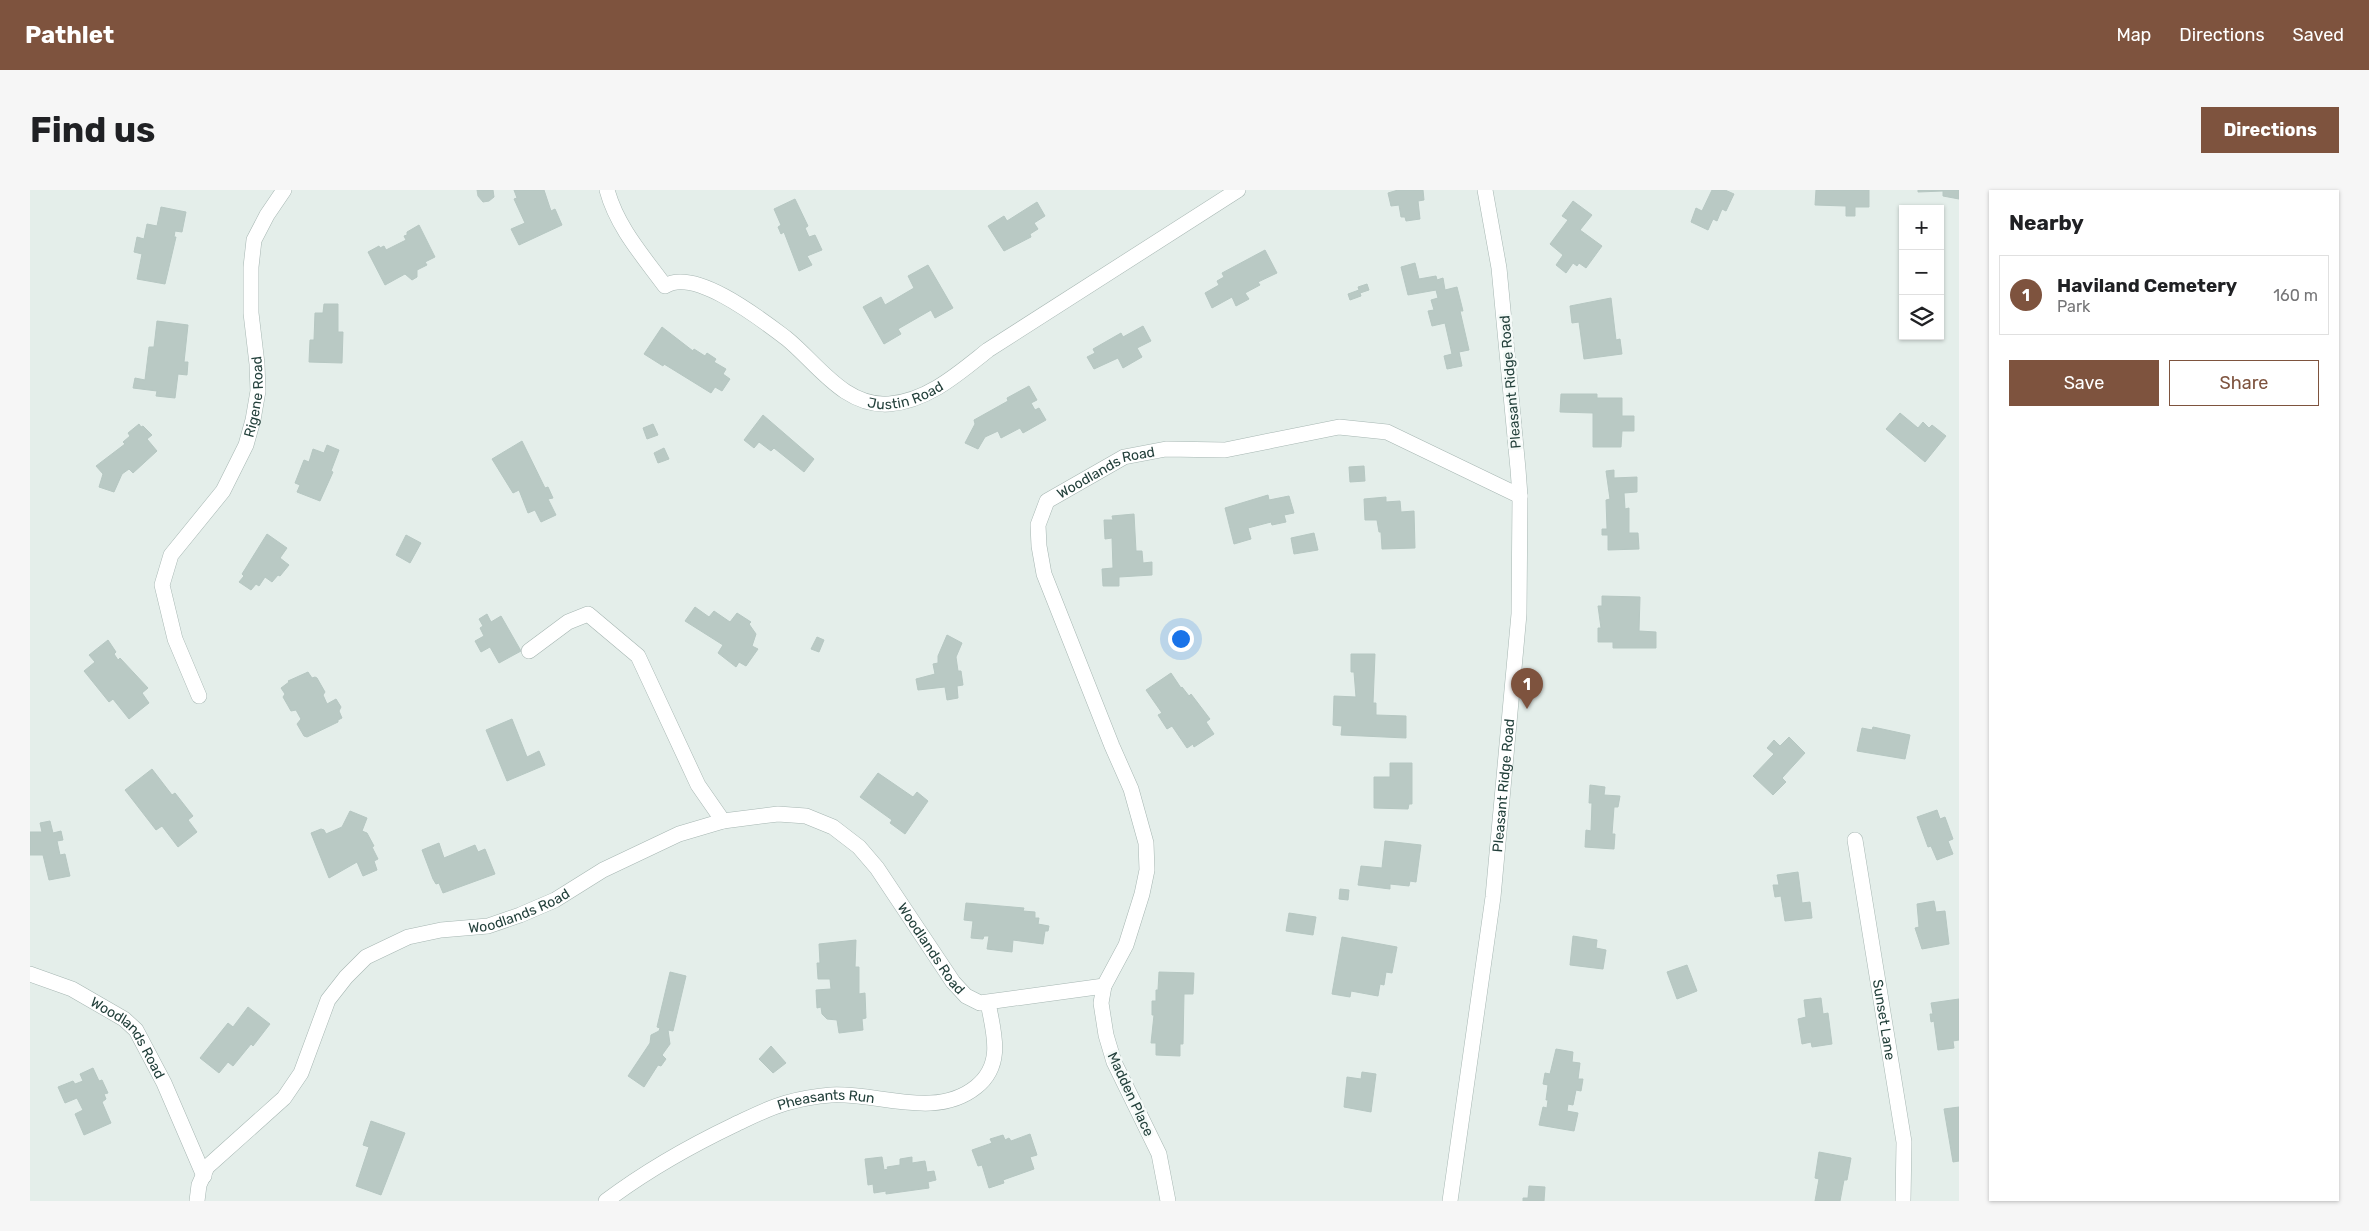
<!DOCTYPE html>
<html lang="en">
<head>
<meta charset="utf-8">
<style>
	body { margin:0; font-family:Rubik,sans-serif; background:#f6f6f6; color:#202124 }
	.controls { position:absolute; right:15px; top:15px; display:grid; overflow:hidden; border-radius:0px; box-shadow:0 1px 4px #0004 }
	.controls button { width:45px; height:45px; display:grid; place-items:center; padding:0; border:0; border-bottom:1px solid #e0e0e0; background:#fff; color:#202124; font:25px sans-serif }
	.you { position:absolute; left:1150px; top:448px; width:18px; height:18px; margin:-12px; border:4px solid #fff; border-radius:50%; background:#1a73e8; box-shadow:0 0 0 8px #1a73e833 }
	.badge { display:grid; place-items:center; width:32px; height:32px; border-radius:50%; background:#7e533e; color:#fff; font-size:16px; font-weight:700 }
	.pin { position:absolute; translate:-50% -41px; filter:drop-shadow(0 1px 2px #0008) }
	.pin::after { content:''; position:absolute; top:26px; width:18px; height:15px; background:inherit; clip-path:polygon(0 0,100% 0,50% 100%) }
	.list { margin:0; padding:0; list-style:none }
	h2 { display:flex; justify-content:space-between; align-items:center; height:65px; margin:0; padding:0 20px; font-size:21px }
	h2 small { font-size:16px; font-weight:400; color:#757577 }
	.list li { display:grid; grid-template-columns:32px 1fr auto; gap:15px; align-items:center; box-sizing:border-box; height:80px; margin:0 10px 10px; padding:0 10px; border:1px solid #e0e0e0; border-radius:0px }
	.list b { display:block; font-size:19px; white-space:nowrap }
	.list p { margin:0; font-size:16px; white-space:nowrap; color:#757577 }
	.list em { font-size:16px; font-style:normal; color:#757577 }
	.actions { display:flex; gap:10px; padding:15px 20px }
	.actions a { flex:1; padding:11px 0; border:1px solid #7e533e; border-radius:0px; text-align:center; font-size:18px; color:#7e533e }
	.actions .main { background:#7e533e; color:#fff }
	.icon { flex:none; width:28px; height:28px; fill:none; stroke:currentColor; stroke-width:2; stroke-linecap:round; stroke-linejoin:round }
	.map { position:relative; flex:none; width:1929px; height:1011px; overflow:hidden; border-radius:0px }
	header { display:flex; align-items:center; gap:30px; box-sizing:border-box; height:70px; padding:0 25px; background:#7e533e; color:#fff }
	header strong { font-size:24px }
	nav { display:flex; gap:28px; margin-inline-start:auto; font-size:18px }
	.intro { display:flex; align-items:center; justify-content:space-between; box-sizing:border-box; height:120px; padding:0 30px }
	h1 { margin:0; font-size:35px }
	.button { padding:12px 22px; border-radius:0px; background:#7e533e; color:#fff; font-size:18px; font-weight:700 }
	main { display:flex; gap:30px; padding:0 30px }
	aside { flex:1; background:#fff; border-radius:0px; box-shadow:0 1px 4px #0004 }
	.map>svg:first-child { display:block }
	.building { fill:#b9c9c4; stroke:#b6c7c2 }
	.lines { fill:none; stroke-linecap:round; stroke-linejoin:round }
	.minor-casing { stroke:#a6b6b2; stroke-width:16 }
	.minor { stroke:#fff; stroke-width:15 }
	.labels { text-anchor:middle; stroke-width:5; stroke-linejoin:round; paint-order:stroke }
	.street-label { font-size:14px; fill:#23403b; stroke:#f5faf8 }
</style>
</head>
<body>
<header>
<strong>Pathlet</strong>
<nav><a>Map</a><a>Directions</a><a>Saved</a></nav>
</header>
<div class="intro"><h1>Find us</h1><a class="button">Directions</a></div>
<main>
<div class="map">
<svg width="1929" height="1011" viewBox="0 0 1929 1011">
	<rect width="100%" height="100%" fill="#e4eeea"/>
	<path class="building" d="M 447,0 L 463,0 L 464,7 L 459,11 L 453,12 L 448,6 Z
		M 484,0 L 514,0 L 521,21 L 525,19 L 532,35 L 489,55 L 481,39 L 495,33 L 484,9 L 487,8 Z
		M 1368,0 L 1393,0 L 1394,10 L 1388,11 L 1390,29 L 1376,31 L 1375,27 L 1371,27 L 1369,15 L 1361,16 L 1358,3 Z
		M 1682,0 L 1695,0 L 1704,4 L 1696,21 L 1692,19 L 1687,31 L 1683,29 L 1678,40 L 1661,32 L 1666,18 L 1672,21 Z
		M 1786,0 L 1839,0 L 1839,17 L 1825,17 L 1825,26 L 1816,26 L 1816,16 L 1785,15 Z
		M 1888,0 L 1929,0 L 1929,9 L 1913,6 L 1913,1 L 1888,2 Z
		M 765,9 L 778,36 L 775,38 L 779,47 L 785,45 L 792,60 L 777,66 L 782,75 L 769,81 L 754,42 L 751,44 L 748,37 L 751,35 L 744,19 Z
		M 1543,11 L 1562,25 L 1550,40 L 1572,56 L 1556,78 L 1549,73 L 1547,76 L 1543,73 L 1536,83 L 1526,75 L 1533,65 L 1520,54 L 1538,30 L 1532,26 Z
		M 1007,12 L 1015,26 L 1004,33 L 1008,39 L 1000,44 L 1001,47 L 974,61 L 958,36 L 974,26 L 977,31 Z
		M 131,17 L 156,22 L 152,42 L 145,41 L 144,47 L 146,47 L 135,94 L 107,89 L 112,64 L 104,62 L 107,47 L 114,49 L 117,34 L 127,36 Z
		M 389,35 L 405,67 L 395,72 L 397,75 L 387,80 L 387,87 L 382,90 L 375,84 L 355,95 L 338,62 L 349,56 L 350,58 L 354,56 L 356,60 L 376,50 L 374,46 L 377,45 L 377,42 Z
		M 1235,60 L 1247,83 L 1228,92 L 1230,95 L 1215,103 L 1219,109 L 1206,116 L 1202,107 L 1182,118 L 1175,103 L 1189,95 L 1187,91 L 1194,87 L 1192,83 Z
		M 1385,73 L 1389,89 L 1406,86 L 1407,90 L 1413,88 L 1415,100 L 1427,97 L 1433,121 L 1430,121 L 1439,160 L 1429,162 L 1432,176 L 1417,179 L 1414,166 L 1422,164 L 1415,133 L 1402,136 L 1398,121 L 1404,120 L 1401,110 L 1408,108 L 1406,100 L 1378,105 L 1371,77 Z
		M 898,75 L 923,118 L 905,128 L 901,120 L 868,139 L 871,144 L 854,154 L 833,117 L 851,107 L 855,115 L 884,98 L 878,86 Z
		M 1337,94 L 1339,100 L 1330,103 L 1331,106 L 1320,110 L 1318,104 L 1329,100 L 1328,97 Z
		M 1581,108 L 1586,150 L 1590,149 L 1592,164 L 1554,169 L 1549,132 L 1542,133 L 1540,116 Z
		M 294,114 L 308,114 L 308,142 L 313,142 L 312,173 L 279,172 L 280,150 L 284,150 L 285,123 L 293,123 Z
		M 127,131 L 158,135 L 154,172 L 158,172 L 157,185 L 148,184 L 145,208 L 126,206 L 127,201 L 103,198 L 105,188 L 115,190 L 119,157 L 124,157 Z
		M 1113,136 L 1121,151 L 1107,158 L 1112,167 L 1093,178 L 1088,168 L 1064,179 L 1057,167 L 1065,163 L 1063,159 L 1091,143 L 1093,147 Z
		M 632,137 L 663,161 L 664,159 L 675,166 L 677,163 L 686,169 L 684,172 L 696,179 L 693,184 L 700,189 L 692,201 L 685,197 L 681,203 L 634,174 L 633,176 L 614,164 Z
		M 999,196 L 1007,210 L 1001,213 L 1005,220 L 1009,218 L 1016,230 L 993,243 L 990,238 L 971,248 L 968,241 L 955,247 L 948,259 L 935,253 L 945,234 L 944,230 L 978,211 L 977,208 Z
		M 1531,204 L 1567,204 L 1567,208 L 1592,208 L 1592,226 L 1604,226 L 1604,241 L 1592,241 L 1591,257 L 1563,257 L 1563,223 L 1530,222 Z
		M 1870,223 L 1888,238 L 1893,232 L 1899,238 L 1902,235 L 1916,246 L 1895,272 L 1856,239 Z
		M 733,225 L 784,269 L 774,282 L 744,258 L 741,261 L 729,252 L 724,258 L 714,250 Z
		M 109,234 L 111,237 L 113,236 L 122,245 L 117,249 L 127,261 L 103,283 L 99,279 L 92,284 L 84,302 L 69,297 L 73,284 L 66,276 L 95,254 L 93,252 L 100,246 L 98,243 Z
		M 623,234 L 628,245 L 617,249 L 613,238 Z
		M 492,251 L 515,298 L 518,297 L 523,308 L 518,309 L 526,325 L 511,332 L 505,320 L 498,323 L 489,300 L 483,303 L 462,269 Z
		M 297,255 L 309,260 L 301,281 L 303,282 L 290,311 L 267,302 L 270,295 L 265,293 L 274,270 L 279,272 L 283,259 L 294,263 Z
		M 634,258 L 639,269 L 628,273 L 624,263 Z
		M 1334,276 L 1335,291 L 1320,292 L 1319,277 Z
		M 1584,280 L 1584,288 L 1607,287 L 1607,302 L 1594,303 L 1595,319 L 1599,318 L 1599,343 L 1608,343 L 1609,359 L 1578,360 L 1578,345 L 1572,345 L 1572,339 L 1577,339 L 1576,310 L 1580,309 L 1576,281 Z
		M 1238,305 L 1239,310 L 1259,306 L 1264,323 L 1254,325 L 1256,332 L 1242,335 L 1241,332 L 1218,338 L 1221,349 L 1204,354 L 1195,318 Z
		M 1356,307 L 1356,312 L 1370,311 L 1371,322 L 1384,321 L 1385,358 L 1352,359 L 1351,342 L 1349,342 L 1347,330 L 1335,330 L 1334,309 Z
		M 1104,324 L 1106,361 L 1112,361 L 1113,373 L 1122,372 L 1122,385 L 1089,387 L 1089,396 L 1073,396 L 1072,379 L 1083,378 L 1082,348 L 1075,349 L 1074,330 L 1083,330 L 1082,326 Z
		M 1284,343 L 1288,360 L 1264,364 L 1261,348 Z
		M 237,344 L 257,358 L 250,368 L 259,375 L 250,386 L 248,385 L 242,392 L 235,387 L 229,396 L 226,394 L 221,400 L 209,392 L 214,386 L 212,384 Z
		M 376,345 L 391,353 L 380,373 L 366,365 Z
		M 1572,406 L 1610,407 L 1609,441 L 1626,442 L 1626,458 L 1583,458 L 1583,452 L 1568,452 L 1568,438 L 1571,438 L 1568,416 L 1572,416 Z
		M 665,417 L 679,427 L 684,421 L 700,432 L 707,423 L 721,432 L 719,434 L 726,444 L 722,456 L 728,459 L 716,476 L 709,472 L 706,477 L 688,463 L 693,455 L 655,431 Z
		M 457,424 L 461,432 L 471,426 L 491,461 L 469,473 L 460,457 L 451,462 L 445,451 L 454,446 L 450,438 L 453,436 L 449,429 Z
		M 917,445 L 932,453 L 926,467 L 928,481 L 931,481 L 933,495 L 927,496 L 928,508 L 917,510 L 915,497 L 888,500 L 886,489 L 905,484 L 903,474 L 908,473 L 908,466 Z
		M 787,447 L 794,450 L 789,462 L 781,459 Z
		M 78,450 L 86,462 L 84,464 L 88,470 L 90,468 L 118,498 L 112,503 L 119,513 L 99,529 L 83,509 L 79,512 L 54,481 L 65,472 L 59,465 Z
		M 1321,464 L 1345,464 L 1343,513 L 1346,513 L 1346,525 L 1376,526 L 1376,548 L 1311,545 L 1312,536 L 1303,535 L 1304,506 L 1326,507 L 1324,482 L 1321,482 Z
		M 278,482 L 282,488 L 285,487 L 287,488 L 295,502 L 293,505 L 297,514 L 306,509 L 311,517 L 309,521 L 312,528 L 308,530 L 308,532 L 277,547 L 274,546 L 267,534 L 271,529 L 266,520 L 261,521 L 253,507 L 255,504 L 251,498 L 259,492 L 258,491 Z
		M 1141,483 L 1151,498 L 1152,497 L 1159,506 L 1161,504 L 1180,529 L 1176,532 L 1184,544 L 1164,557 L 1163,554 L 1157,558 L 1142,536 L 1137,539 L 1128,525 L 1132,523 L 1116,500 Z
		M 482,529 L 497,567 L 509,561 L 515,575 L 477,591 L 456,540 Z
		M 1843,537 L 1880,545 L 1875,569 L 1827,561 L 1832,538 L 1842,540 Z
		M 1759,547 L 1775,563 L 1752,588 L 1756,592 L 1743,605 L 1723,586 L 1744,564 L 1737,558 L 1744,550 L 1750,556 Z
		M 1360,573 L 1382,573 L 1382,614 L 1379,614 L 1378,619 L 1344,618 L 1344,587 L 1360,587 Z
		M 122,579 L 142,605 L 145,603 L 163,626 L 158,630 L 167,642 L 148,657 L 132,636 L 126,640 L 95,600 Z
		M 848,583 L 883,607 L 887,602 L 898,611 L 875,644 L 860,633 L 862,630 L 830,607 Z
		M 1560,595 L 1575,597 L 1574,605 L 1590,606 L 1588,617 L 1584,617 L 1582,644 L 1585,644 L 1584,659 L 1555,657 L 1556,640 L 1561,641 L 1562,613 L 1559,613 Z
		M 1907,620 L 1910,629 L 1915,627 L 1923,649 L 1918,651 L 1923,664 L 1907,670 L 1901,656 L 1898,657 L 1887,627 Z
		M 320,621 L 337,628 L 332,641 L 337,643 L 344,656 L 342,657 L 348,669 L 344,671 L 347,680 L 333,686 L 327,672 L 299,688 L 281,643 L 291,639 L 294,640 L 296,644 L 312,637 Z
		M 20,631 L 23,643 L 31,641 L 33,650 L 27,651 L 30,665 L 35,664 L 40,686 L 19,690 L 13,665 L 0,665 L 0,642 L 12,642 L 10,633 Z
		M 1355,651 L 1391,655 L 1386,692 L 1380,691 L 1379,696 L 1360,694 L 1360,699 L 1328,695 L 1331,676 L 1352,678 Z
		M 409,653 L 414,668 L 445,655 L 448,662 L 455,659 L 465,684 L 413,703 L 409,693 L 406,694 L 403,689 L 392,660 Z
		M 1768,682 L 1772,713 L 1780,712 L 1782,728 L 1755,731 L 1751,706 L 1745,707 L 1743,695 L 1749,695 L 1747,685 Z
		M 1310,699 L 1319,700 L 1318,710 L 1309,709 Z
		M 1904,711 L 1906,722 L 1915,721 L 1919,754 L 1892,759 L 1885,738 L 1889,737 L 1887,714 Z
		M 936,713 L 994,718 L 993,721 L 1005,722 L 1005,728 L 1009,728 L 1008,734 L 1019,736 L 1018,741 L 1015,741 L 1013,754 L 983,750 L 982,762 L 957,759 L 959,746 L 954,746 L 953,749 L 941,748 L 943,731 L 934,730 Z
		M 1259,723 L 1286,727 L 1283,745 L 1256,741 Z
		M 1543,746 L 1567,750 L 1566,758 L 1576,760 L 1573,779 L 1540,775 Z
		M 1312,747 L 1367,757 L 1362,783 L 1356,782 L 1354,795 L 1350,794 L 1348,806 L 1321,801 L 1320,807 L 1302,804 Z
		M 826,750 L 825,777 L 829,777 L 829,804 L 835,803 L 836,828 L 832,829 L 833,840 L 809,843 L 807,830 L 797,829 L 792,824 L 791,817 L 787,818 L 786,800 L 801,799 L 800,789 L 788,789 L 787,773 L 790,773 L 789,754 Z
		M 1657,775 L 1667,801 L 1647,809 L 1637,782 Z
		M 640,782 L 656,786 L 643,841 L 638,840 L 640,854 L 632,865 L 636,869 L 631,876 L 628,875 L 614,897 L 598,886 L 620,853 L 621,845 L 629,841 L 630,838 L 627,837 Z
		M 1129,782 L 1164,783 L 1163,804 L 1154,804 L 1153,854 L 1150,854 L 1150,866 L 1126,865 L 1126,853 L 1121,853 L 1124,825 L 1122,825 L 1122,811 L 1126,811 L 1126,800 L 1128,800 Z
		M 1791,808 L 1793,824 L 1798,823 L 1802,854 L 1782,857 L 1781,852 L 1772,854 L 1768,829 L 1776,827 L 1774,810 Z
		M 1929,809 L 1929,850 L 1923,851 L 1924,858 L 1908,860 L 1904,831 L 1901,832 L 1900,824 L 1903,824 L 1901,813 Z
		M 218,817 L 240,834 L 223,856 L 221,854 L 203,876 L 198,872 L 189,883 L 170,868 L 198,833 L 203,837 Z
		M 741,856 L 756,873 L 743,883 L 729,869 Z
		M 1526,859 L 1543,862 L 1542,872 L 1550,873 L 1548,889 L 1553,889 L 1551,901 L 1546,900 L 1543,915 L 1538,914 L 1537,921 L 1548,923 L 1544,941 L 1509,935 L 1513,917 L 1517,918 L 1518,910 L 1516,910 L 1518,895 L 1513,894 L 1515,883 L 1520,884 Z
		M 63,878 L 69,891 L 72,890 L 78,903 L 74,904 L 76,909 L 72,912 L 81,933 L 54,945 L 45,924 L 53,920 L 47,908 L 35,913 L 28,897 L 43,891 L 45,894 L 53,891 L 50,884 Z
		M 1332,882 L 1346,884 L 1341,922 L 1314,917 L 1317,887 L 1331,889 Z
		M 1929,917 L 1929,971 L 1923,972 L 1914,919 Z
		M 341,931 L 375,943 L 351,1005 L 326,996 L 339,957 L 333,955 Z
		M 1000,944 L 1007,965 L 1000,967 L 1004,979 L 973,990 L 974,993 L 959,998 L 952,975 L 948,976 L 942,960 L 962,953 L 960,949 L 973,945 L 975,950 L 979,948 L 981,951 Z
		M 1789,962 L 1821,968 L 1817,990 L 1814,990 L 1810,1011 L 1785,1011 L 1789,989 L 1785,988 Z
		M 852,967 L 854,980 L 858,979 L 857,977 L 870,975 L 870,969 L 882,967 L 882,973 L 895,971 L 897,982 L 904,981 L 906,990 L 898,992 L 899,998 L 856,1004 L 856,1001 L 844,1003 L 843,994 L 838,995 L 835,969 Z
		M 1499,996 L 1515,997 L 1514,1011 L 1493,1011 L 1493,1008 L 1498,1008 Z"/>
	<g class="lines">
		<defs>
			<g id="minor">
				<path id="s1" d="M 577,0 C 587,37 613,66 635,96 C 665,77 732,130 756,148 C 787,173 814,217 859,214 C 898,211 929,183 958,160 L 1208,0"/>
				<path d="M 499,461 L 538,432 L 558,424 L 608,466 L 668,595 L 693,631"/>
				<path id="s2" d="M 169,506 L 145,449 L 132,395 L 141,365 L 193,301 L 216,255 L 223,230 L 228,201 L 227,174 L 221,123 L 221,77 L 224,50 L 237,25 L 254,0"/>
				<path id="s3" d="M 1825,650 L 1874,952 L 1873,1011"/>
				<path id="s4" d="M 0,784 L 42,799 L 94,829 L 106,840 L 134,893 L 174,986"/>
				<path id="s5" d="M 167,1011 L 169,995 L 177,977 L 254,908 L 271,883 L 298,810 L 316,787 L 336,767 L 378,747 L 411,740 L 458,736 L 490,725 L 525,710 L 573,680 L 649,644 L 693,631 L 748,624 L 776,626 L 803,637 L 829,657 L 847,678 L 923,792 L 936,806 L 950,813 L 1074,796"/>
				<path id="s6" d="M 576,1011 C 616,981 658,957 704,935 C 721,927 738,918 756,913 C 770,909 787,906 801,905 C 847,902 905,930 946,897 C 974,875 964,843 958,813"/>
				<path id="s7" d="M 1138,1011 L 1129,964 L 1084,872 L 1076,845 L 1071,813 L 1074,796 L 1096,755 L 1112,704 L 1117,680 L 1116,653 L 1101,599 L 1082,556 L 1014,384 L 1009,356 L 1008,335 L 1017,311 L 1094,267 L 1136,259 L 1195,260 L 1309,237 L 1357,242 L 1490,306"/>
				<path id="s8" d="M 1420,1011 L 1463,707 L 1489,424 L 1490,306 L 1488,279 L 1469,78 L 1455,0"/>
			</g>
		</defs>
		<use href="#minor" class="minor-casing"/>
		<use href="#minor" class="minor"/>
	</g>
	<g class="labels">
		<g class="street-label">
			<text transform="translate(1480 192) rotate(-95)" y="5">Pleasant Ridge Road</text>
			<text dy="5" stroke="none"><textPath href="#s1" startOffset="394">Justin Road</textPath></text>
			<text dy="5" stroke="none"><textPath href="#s2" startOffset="332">Rigene Road</textPath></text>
			<text dy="5" stroke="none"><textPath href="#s7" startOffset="809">Woodlands Road</textPath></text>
			<text dy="5" stroke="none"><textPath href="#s8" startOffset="419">Pleasant Ridge Road</textPath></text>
			<text dy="5" stroke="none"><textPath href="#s5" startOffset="466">Woodlands Road</textPath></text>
			<text dy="5" stroke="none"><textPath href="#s5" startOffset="961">Woodlands Road</textPath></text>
			<text dy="5" stroke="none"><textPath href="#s3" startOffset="182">Sunset Lane</textPath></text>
			<text dy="5" stroke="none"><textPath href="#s4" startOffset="121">Woodlands Road</textPath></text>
			<text transform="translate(1101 904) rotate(65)" y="5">Madden Place</text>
			<text dy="5" stroke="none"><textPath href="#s6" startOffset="246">Pheasants Run</textPath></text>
		</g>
	</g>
</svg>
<div class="controls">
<button>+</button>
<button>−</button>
<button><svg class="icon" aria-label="layers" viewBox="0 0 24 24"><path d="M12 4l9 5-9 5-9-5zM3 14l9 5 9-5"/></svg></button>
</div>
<div class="you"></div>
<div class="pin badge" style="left:1497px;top:519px">1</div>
</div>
<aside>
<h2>Nearby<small></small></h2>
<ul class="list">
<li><span class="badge">1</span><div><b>Haviland Cemetery</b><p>Park</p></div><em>160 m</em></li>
</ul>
<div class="actions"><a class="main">Save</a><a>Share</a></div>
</aside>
</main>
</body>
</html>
